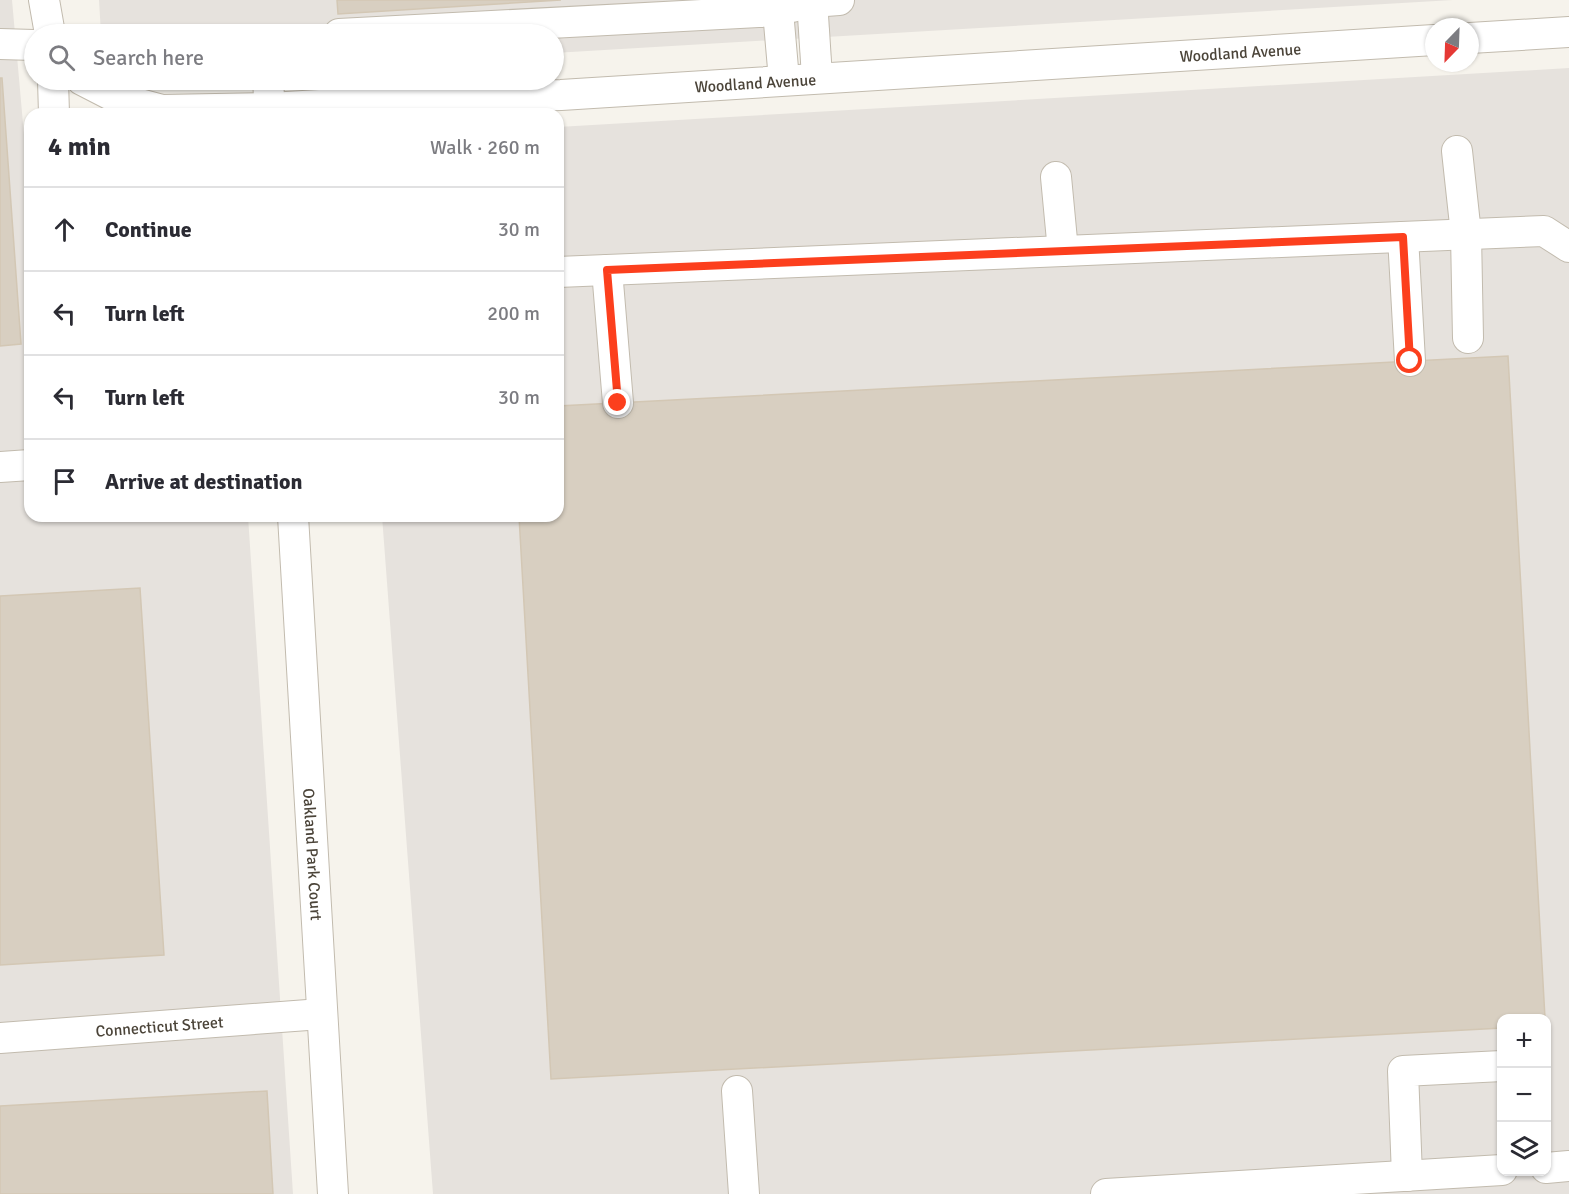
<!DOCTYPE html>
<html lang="en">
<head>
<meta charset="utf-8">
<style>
	body { margin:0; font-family:Signika,sans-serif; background:#f2f2f3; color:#2b2b33 }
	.controls { position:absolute; right:18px; bottom:18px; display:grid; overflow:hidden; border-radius:12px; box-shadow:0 2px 4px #0004 }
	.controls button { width:54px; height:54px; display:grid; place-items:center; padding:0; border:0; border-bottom:2px solid #e1e1e2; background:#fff; color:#2b2b33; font:30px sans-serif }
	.compass { position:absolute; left:1425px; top:18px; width:54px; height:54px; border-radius:50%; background:#fff; box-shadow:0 2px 4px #0004; rotate:203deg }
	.stop { position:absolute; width:18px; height:18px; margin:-14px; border:4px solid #fc3f1d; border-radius:50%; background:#fff }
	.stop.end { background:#fc3f1d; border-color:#fff; box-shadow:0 2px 6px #0008 }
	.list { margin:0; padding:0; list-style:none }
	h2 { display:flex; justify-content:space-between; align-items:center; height:78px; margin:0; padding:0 24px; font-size:26px }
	h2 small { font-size:20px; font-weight:400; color:#7c7c81 }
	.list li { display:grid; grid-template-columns:39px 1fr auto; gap:18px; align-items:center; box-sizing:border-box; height:84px; padding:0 24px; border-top:2px solid #e1e1e2 }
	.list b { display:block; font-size:22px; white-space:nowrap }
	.list em { font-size:20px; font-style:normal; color:#7c7c81 }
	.icon { flex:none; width:33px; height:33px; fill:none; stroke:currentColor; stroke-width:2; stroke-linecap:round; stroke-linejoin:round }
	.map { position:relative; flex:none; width:1569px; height:1194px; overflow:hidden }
	.search { position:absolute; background:#fff; box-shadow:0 2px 4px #0004; left:24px; top:24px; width:540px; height:66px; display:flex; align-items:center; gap:15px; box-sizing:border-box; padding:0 21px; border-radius:33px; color:#7c7c81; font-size:22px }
	.panel { position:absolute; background:#fff; box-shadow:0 2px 4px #0004; left:24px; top:108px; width:540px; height:414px; border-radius:18px }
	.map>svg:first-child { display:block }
	.industrial { fill:#e6e2dd; fill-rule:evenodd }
	.building { fill:#d8cfc1; stroke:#d3c7b4; stroke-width:1.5 }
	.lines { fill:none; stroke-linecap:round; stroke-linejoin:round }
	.minor-casing { stroke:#c2bbae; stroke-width:32 }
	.minor { stroke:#fff; stroke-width:30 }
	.route { stroke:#fc3f1d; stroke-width:8 }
	.labels { text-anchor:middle; stroke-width:5; stroke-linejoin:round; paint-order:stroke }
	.street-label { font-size:16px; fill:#4b4439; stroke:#fff }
</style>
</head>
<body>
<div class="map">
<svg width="1569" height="1194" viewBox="0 0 1569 1194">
	<rect width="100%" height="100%" fill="#f6f3ec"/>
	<path class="industrial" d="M 0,0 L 12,0 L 25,146 L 30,146 L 30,516 L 248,516 L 293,1194 L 0,1194 Z
		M 99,0 L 1453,0 L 554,53 L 554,34 L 101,34 Z
		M 1569,68 L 1569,1194 L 433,1194 L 382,516 L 558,516 L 558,127 ZM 1502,1018 L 1546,1018 L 1546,1172 L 1502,1172 Z"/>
	<path class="building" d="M 337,0 L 561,0 L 338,14 Z
		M 0,78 L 2,78 L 21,344 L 0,346 Z
		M 1508,356 L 1545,1018 L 1502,1018 L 1502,1028 L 551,1079 L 519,516 L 558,516 L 558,406 Z
		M 140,588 L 164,955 L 0,965 L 0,596 Z
		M 267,1091 L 273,1194 L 0,1194 L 0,1106 Z"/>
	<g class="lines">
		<defs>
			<g id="minor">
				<path d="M 44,0 L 50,34"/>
				<path d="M 812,0 L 817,77"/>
				<path d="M 792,7 L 812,2 L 839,0"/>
				<path d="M 339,34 L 778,11 L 784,80"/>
				<path d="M 1470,38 L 1569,32"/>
				<path d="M 0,44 L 34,45"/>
				<path d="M 53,80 L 54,114"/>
				<path id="s1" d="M 82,80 L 117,98 L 162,110 L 270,108 L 403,100 L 561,95 L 1434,40"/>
				<path d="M 268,80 L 270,114"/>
				<path d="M 1457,151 L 1466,234 L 1468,338"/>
				<path d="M 1056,177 L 1063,251"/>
				<path d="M 1403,237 L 1410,361"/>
				<path d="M 607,270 L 618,403"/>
				<path d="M 558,272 L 1544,231 L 1569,247"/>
				<path d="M 0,467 L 30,465"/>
				<path id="s2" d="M 293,516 L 333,1194"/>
				<path id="s3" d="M 0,1038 L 321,1014"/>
				<path d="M 737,1091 L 744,1194"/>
				<path d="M 1546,1168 L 1569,1166"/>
				<path d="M 1407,1176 L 1403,1071 L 1502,1066"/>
				<path d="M 1106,1194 L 1502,1170"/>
			</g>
		</defs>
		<use href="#minor" class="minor-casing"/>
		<use href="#minor" class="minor"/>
	</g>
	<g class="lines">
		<path class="route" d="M 618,403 L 607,270 L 1403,237 L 1410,361"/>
	</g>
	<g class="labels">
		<g class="street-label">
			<text dy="6" stroke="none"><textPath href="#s1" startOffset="1166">Woodland Avenue</textPath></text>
			<text dy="6" stroke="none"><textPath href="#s1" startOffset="680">Woodland Avenue</textPath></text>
			<text dy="6" stroke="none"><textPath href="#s2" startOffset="339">Oakland Park Court</textPath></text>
			<text dy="6" stroke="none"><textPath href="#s3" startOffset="160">Connecticut Street</textPath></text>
		</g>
	</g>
</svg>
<div class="controls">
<button>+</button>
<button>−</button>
<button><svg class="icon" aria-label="layers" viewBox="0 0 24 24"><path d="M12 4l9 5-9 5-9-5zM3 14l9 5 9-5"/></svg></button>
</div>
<svg class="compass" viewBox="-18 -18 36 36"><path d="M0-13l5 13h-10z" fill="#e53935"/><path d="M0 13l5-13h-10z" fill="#7c7c81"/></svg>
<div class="stop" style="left:1410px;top:361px"></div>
<div class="stop end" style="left:618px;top:403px"></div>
<div class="search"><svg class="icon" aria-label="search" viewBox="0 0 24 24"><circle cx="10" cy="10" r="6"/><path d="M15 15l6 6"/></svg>Search here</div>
<section class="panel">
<h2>4 min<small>Walk · 260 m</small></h2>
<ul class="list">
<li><svg class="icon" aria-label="ahead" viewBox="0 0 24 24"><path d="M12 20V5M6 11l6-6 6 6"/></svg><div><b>Continue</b></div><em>30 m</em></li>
<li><svg class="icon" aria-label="left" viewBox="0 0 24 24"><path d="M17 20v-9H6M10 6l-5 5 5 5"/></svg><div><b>Turn left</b></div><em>200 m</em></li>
<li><svg class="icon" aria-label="left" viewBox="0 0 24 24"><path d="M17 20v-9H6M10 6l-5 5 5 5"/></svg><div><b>Turn left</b></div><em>30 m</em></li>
<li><svg class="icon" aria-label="arrive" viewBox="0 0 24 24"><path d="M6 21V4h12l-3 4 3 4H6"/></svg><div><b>Arrive at destination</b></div></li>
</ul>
</section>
</div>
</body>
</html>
